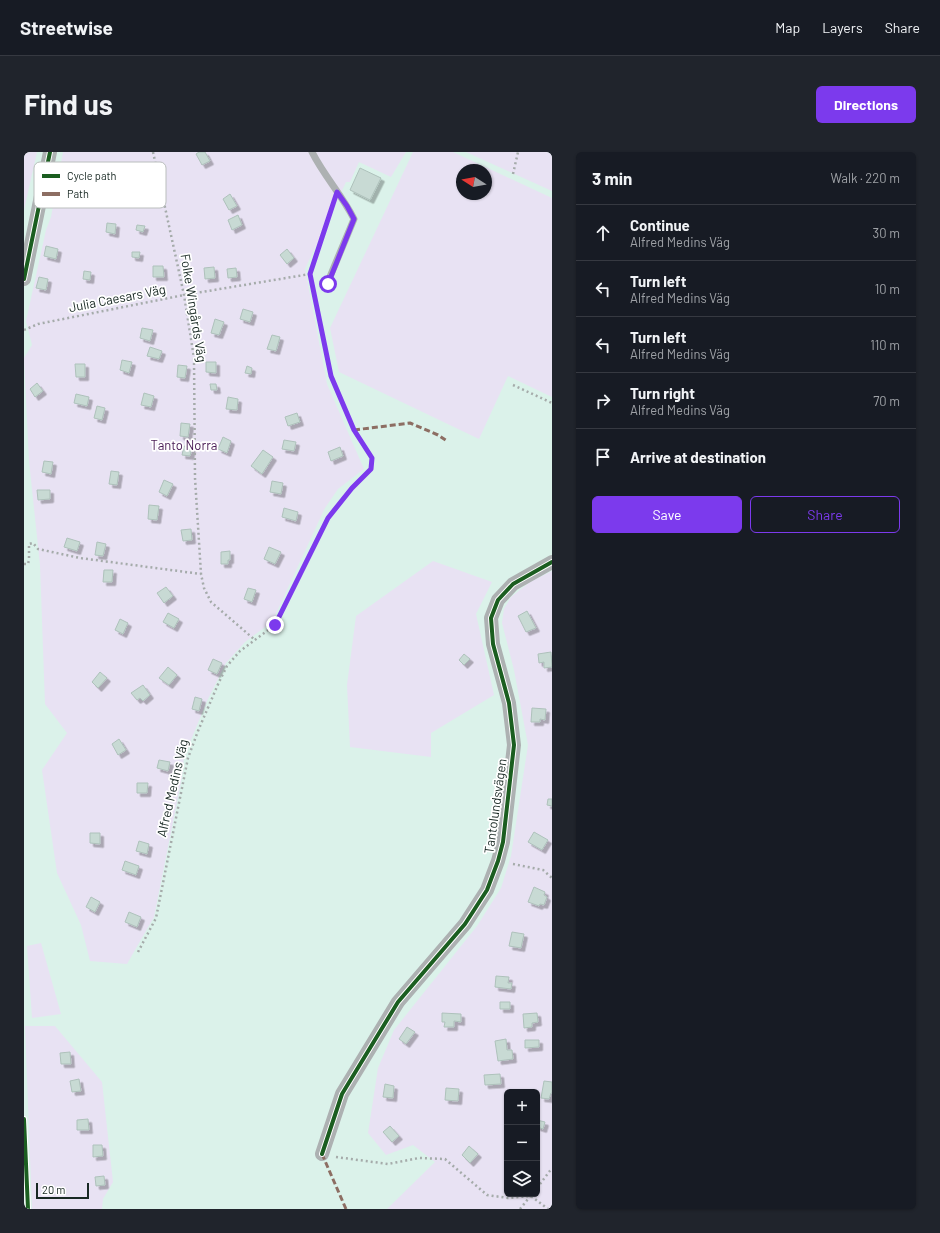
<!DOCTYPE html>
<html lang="en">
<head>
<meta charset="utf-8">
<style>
	body { margin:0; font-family:Barlow,sans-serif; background:#20242c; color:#f1f3f6 }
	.controls { position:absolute; right:12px; bottom:12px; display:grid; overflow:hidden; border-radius:6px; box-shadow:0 1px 3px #0004 }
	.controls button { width:36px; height:36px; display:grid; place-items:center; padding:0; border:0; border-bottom:1px solid #363941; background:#171b24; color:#f1f3f6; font:20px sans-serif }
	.compass { position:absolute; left:432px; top:12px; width:36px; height:36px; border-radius:50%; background:#171b24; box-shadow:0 1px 3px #0004; rotate:281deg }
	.scale { position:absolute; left:12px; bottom:10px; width:53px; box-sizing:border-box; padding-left:4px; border:2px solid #182823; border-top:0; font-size:11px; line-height:14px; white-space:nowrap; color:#182823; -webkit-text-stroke:3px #fff; paint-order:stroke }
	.stop { position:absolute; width:12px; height:12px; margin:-9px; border:3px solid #7c3aed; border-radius:50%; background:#fff }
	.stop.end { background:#7c3aed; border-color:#fff; box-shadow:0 1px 4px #0008 }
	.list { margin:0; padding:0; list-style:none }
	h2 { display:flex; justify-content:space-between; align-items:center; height:52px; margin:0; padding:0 16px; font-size:17px }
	h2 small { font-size:13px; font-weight:400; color:#9ea1a6 }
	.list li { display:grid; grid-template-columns:26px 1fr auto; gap:12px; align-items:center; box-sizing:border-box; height:56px; padding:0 16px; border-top:1px solid #363941 }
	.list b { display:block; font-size:15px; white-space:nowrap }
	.list p { margin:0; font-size:13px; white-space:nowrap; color:#9ea1a6 }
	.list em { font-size:13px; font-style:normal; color:#9ea1a6 }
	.actions { display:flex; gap:8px; padding:12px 16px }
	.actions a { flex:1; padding:9px 0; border:1px solid #7c3aed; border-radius:6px; text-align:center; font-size:14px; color:#7c3aed }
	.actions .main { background:#7c3aed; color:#fff }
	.icon { flex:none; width:22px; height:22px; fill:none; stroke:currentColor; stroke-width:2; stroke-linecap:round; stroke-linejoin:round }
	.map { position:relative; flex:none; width:528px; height:1057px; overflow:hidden; border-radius:6px }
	header { display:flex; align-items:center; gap:24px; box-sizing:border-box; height:56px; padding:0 20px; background:#171b24; border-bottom:1px solid #363941 }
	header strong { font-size:19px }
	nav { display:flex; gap:22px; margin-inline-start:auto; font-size:14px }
	.intro { display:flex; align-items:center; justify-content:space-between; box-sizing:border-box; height:96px; padding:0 24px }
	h1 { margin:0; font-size:28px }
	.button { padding:10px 18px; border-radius:6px; background:#7c3aed; color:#fff; font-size:14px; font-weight:700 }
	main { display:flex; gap:24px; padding:0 24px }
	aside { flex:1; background:#171b24; border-radius:6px; box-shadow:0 1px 3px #0004 }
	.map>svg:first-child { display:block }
	.green { fill:#e8e2f3; fill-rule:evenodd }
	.building { fill:#c8dad4; stroke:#aec1bb; filter:url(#shadow) }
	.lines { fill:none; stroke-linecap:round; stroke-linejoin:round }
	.path { stroke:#a5abaa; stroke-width:2.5; stroke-dasharray:2 3; stroke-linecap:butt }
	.service { stroke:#adb1b2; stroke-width:7 }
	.minor { stroke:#adb1b2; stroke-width:14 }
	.quiet { stroke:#8d6e63; stroke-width:3; stroke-dasharray:6 3; stroke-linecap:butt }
	.cycleway-casing { stroke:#fff; stroke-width:6 }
	.cycleway { stroke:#1b5e20; stroke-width:4 }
	.route { stroke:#7c3aed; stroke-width:5 }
	.labels { text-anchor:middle; stroke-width:3.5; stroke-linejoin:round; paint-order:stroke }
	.street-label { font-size:13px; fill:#182823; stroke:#fff }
	.park-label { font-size:13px; fill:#481a54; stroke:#fff }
	.key { fill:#fff; stroke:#babebd; stroke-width:1 }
	.key-label { font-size:11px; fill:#182823 }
</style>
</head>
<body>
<header>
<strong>Streetwise</strong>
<nav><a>Map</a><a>Layers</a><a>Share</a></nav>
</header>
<div class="intro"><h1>Find us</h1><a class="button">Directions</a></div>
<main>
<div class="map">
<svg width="528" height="1057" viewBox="0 0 528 1057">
	<defs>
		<filter id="shadow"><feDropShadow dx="3.5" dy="3.5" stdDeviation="0" flood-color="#0004"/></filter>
	</defs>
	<rect width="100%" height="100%" fill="#dbf2ea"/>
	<path class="green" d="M 0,0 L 13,0 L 0,58 Z
		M 39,0 L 382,0 L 367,25 L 335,10 L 326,30 L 322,30 L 281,117 L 303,232 L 340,317 L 314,337 L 301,356 L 248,470 L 221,490 L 202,511 L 183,549 L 160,605 L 158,625 L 130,765 L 103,812 L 66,809 L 57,773 L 33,721 L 18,618 L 43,581 L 21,552 L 16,413 L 5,309 L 0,206 L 8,193 L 2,169 L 22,78 L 27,65 Z
		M 389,0 L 429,0 L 528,46 L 528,245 L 484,224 L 455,287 L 315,220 L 306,176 ZM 438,18 L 462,18 L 462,42 L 438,42 Z
		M 442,0 L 528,0 L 528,39 Z
		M 409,409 L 468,430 L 452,462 L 470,543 L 407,581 L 407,605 L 326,595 L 323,533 L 332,464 Z
		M 528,419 L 528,1057 L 363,1057 L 411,1010 L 389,993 L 362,1003 L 344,981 L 354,916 L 370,878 L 453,774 L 477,736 L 487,704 L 504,593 L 490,518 L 478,471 L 480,457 L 487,445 L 506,430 ZM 483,940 L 513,940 L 513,1042 L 483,1042 Z
		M 17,791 L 37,862 L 8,866 L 3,794 Z
		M 1,874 L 31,874 L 78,930 L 89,1030 L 79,1047 L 78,1057 L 8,1057 Z"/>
	<path class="building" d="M 175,0 L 181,0 L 186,9 L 178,13 L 172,2 Z
		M 336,16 L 357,26 L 346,48 L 326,38 Z
		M 206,42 L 213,54 L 205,58 L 199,47 Z
		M 214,63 L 218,73 L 208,78 L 204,68 Z
		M 83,71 L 92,72 L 91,82 L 82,80 Z
		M 113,73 L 121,74 L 119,80 L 112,78 Z
		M 22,94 L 34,97 L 32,107 L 20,104 Z
		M 263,97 L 270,106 L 263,112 L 256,103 Z
		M 108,100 L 116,100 L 115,106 L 108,105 Z
		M 129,114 L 139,114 L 140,125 L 129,125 Z
		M 190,115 L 191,126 L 181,127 L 180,116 Z
		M 212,116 L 213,125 L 204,126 L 203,117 Z
		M 60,119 L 67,120 L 66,128 L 59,127 Z
		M 15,125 L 24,127 L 22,138 L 12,136 Z
		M 219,157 L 229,160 L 226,170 L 216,167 Z
		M 191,167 L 200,170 L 195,183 L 187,181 Z
		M 118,176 L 129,178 L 126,189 L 116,186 Z
		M 248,183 L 256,185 L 252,199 L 243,197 Z
		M 126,195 L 138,199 L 135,207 L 123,204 Z
		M 98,208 L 108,210 L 105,221 L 96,218 Z
		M 182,210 L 192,210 L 192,221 L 182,220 Z
		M 51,212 L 61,212 L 61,225 L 52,225 Z
		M 154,213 L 163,214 L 161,226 L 153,225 Z
		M 223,214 L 228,216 L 227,222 L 221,221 Z
		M 13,231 L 19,239 L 11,245 L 6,237 Z
		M 186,232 L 192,232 L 193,238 L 187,238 Z
		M 120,241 L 130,244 L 127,255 L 117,253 Z
		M 52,242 L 65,245 L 63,254 L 50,251 Z
		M 204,245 L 214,247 L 213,258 L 202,257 Z
		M 73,254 L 81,256 L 78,268 L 70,266 Z
		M 273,261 L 276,270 L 264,274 L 261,265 Z
		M 157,271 L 166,272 L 164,285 L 156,284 Z
		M 199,285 L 207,289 L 203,301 L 194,297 Z
		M 260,288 L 272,290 L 270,299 L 258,297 Z
		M 160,294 L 168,296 L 166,304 L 158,303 Z
		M 316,295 L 319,304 L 307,309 L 304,300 Z
		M 239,298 L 249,305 L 238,322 L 227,314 Z
		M 20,309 L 29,310 L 27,322 L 18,320 Z
		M 87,319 L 95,320 L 93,333 L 85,332 Z
		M 140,328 L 149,332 L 143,344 L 135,340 Z
		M 248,329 L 259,331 L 257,342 L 246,340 Z
		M 13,338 L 26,338 L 26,347 L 14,348 Z
		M 125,353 L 135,354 L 133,368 L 124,367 Z
		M 260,356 L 274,360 L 272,369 L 258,365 Z
		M 167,377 L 168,388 L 159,389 L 157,378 Z
		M 43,386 L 56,390 L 53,399 L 40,395 Z
		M 73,390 L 82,392 L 79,404 L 71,403 Z
		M 245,395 L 257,400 L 251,412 L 240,407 Z
		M 206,399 L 206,408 L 204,408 L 204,412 L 197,412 L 197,400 Z
		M 80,418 L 89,418 L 88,430 L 79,430 Z
		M 142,435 L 149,444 L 140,451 L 133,441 Z
		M 224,436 L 232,438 L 228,450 L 220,447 Z
		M 503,459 L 512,476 L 502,480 L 494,464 Z
		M 144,461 L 155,467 L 150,476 L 139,470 Z
		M 96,467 L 104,471 L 99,482 L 91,478 Z
		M 527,500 L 528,515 L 520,516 L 520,510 L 515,511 L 514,502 Z
		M 440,502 L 446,507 L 440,513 L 435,508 Z
		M 189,507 L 198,511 L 193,522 L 184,518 Z
		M 144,515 L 153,523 L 145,533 L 135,526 Z
		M 76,520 L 83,526 L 74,536 L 68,530 Z
		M 119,533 L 126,543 L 119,549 L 116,546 L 113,548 L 107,541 Z
		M 171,545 L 178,547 L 175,559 L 168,557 Z
		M 508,556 L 522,557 L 521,568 L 516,567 L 516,570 L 507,570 Z
		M 95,587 L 102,598 L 94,603 L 88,592 Z
		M 135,608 L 146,610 L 144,619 L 133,616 Z
		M 113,631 L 124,631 L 123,641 L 113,641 Z
		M 524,647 L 528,647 L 528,654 L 523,653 Z
		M 510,680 L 524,688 L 518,698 L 504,690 Z
		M 66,681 L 76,681 L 76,692 L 66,691 Z
		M 115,689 L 125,692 L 123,702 L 112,699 Z
		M 101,709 L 115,714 L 112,723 L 98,718 Z
		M 510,735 L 521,740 L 520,743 L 523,745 L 520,753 L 516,752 L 515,754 L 504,750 Z
		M 67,745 L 76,750 L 71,760 L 62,755 Z
		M 105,760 L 117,765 L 113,775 L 101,770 Z
		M 488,780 L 500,782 L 497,796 L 485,794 Z
		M 472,824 L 485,825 L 484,831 L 488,831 L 487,837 L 471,835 Z
		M 476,850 L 486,850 L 486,857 L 476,857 Z
		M 418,861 L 437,862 L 437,870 L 430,869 L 430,875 L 420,875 L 421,870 L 418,870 Z
		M 513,861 L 514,870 L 508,871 L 508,875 L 500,876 L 499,862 Z
		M 383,875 L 391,880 L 382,892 L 375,887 Z
		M 482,887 L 483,898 L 488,898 L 489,907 L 474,909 L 471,889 Z
		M 501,888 L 515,888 L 515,895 L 501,896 Z
		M 46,900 L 47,912 L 37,912 L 36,901 Z
		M 476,922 L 477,932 L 461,933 L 460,923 Z
		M 55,927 L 57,939 L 48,940 L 46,929 Z
		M 520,929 L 528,930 L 528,941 L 527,941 L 525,947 L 517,946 Z
		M 361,932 L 370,934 L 369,946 L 359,945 Z
		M 422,936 L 435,937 L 434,949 L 421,948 Z
		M 64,967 L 65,978 L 53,978 L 53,968 Z
		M 513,968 L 521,970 L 519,977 L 513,975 Z
		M 366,974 L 375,984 L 368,990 L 359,980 Z
		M 69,993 L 78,993 L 79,1004 L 69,1005 Z
		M 445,994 L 454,1002 L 446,1011 L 438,1003 Z
		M 80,1024 L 81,1033 L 72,1034 L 71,1025 Z"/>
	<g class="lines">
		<path class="path" d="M 129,0 L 160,143 L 170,206 L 171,326 L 177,422 L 180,436 L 187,450 L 231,488
			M 489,22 L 494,0
			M 0,178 L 14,172 L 160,143 L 286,122
			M 489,233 L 528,251
			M 0,412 L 4,412 L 5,408 L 5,392 L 9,391 L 14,397 L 56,406 L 177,422
			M 489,712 L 519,718 L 528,726
			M 114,800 L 132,766 L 164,606 L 174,579 L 195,530 L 203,514 L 216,499 L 251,473 L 304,366 L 328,336 L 347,317 L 348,306 L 330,278 L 307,224 L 286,122 L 309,53
			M 312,1005 L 364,1012 L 395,1006 L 421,1007 L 463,1043 L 484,1046 L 507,1044 L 524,1057
			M 513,1036 L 528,1016
			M 496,1057 L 508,1042"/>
		<path class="service" d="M 288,0 C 300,24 318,43 330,67 L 303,132"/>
		<path class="minor" d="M 0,127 L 26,0
			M 298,1002 L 318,942 L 374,850 L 441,772 L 463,738 L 474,709 L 479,690 L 490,593 L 485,551 L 469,492 L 467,466 L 474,448 L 489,432 L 528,410"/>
		<path class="quiet" d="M 330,278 L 386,271 L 414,283 L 423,289
			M 298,1002 L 322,1057"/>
		<defs>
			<path id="cycleway" d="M 0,127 L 26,0
				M 0,967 L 4,1057
				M 298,1002 L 318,942 L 374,850 L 441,772 L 463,738 L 474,709 L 479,690 L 490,593 L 485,551 L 469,492 L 467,466 L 474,448 L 489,432 L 528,410"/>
		</defs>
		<use href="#cycleway" class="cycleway-casing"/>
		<use href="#cycleway" class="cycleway"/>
	</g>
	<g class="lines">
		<path class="route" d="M 251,473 L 304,366 L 328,336 L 347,317 L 348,306 L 330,278 L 307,224 L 286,122 L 313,40 L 323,54 L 330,67 L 304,132"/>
	</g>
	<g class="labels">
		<g class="street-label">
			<text transform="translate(93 146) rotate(-11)" y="5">Julia Caesars Väg</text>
			<text transform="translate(170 156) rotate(81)" y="5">Folke Wingårds Väg</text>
			<text transform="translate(148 636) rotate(-77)" y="5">Alfred Medins Väg</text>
			<text transform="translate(471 654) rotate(-82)" y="5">Tantolundsvägen</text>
		</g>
		<g class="park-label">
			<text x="160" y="298">Tanto Norra</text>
		</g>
	</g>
	<rect x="10" y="10" width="132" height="46" rx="6" class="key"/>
	<rect x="18" y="22" width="18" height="4" fill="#1b5e20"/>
	<rect x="18" y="40" width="18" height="4" fill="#8d6e63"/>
	<g class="key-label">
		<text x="43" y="28">Cycle path</text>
		<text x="43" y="46">Path</text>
	</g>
</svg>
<div class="controls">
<button>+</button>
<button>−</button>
<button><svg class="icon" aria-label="layers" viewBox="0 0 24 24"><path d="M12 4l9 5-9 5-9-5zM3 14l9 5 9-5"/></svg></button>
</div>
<svg class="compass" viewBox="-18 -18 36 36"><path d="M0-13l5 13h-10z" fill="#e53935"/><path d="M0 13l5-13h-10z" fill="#9ea1a6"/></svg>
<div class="scale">20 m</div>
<div class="stop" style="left:304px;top:132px"></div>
<div class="stop end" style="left:251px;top:473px"></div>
</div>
<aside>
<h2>3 min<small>Walk · 220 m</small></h2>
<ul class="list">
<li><svg class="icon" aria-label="ahead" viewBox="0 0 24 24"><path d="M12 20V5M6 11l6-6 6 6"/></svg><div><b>Continue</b><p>Alfred Medins Väg</p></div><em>30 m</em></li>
<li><svg class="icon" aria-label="left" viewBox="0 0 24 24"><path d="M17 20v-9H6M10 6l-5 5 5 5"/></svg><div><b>Turn left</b><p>Alfred Medins Väg</p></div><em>10 m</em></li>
<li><svg class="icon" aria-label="left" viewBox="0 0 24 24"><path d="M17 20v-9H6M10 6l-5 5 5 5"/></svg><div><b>Turn left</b><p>Alfred Medins Väg</p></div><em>110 m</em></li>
<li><svg class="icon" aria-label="right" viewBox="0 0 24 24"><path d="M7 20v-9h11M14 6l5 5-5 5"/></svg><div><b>Turn right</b><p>Alfred Medins Väg</p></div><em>70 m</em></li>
<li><svg class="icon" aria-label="arrive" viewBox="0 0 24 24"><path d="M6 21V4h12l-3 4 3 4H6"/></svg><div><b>Arrive at destination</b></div></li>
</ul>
<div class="actions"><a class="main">Save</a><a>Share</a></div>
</aside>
</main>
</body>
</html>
